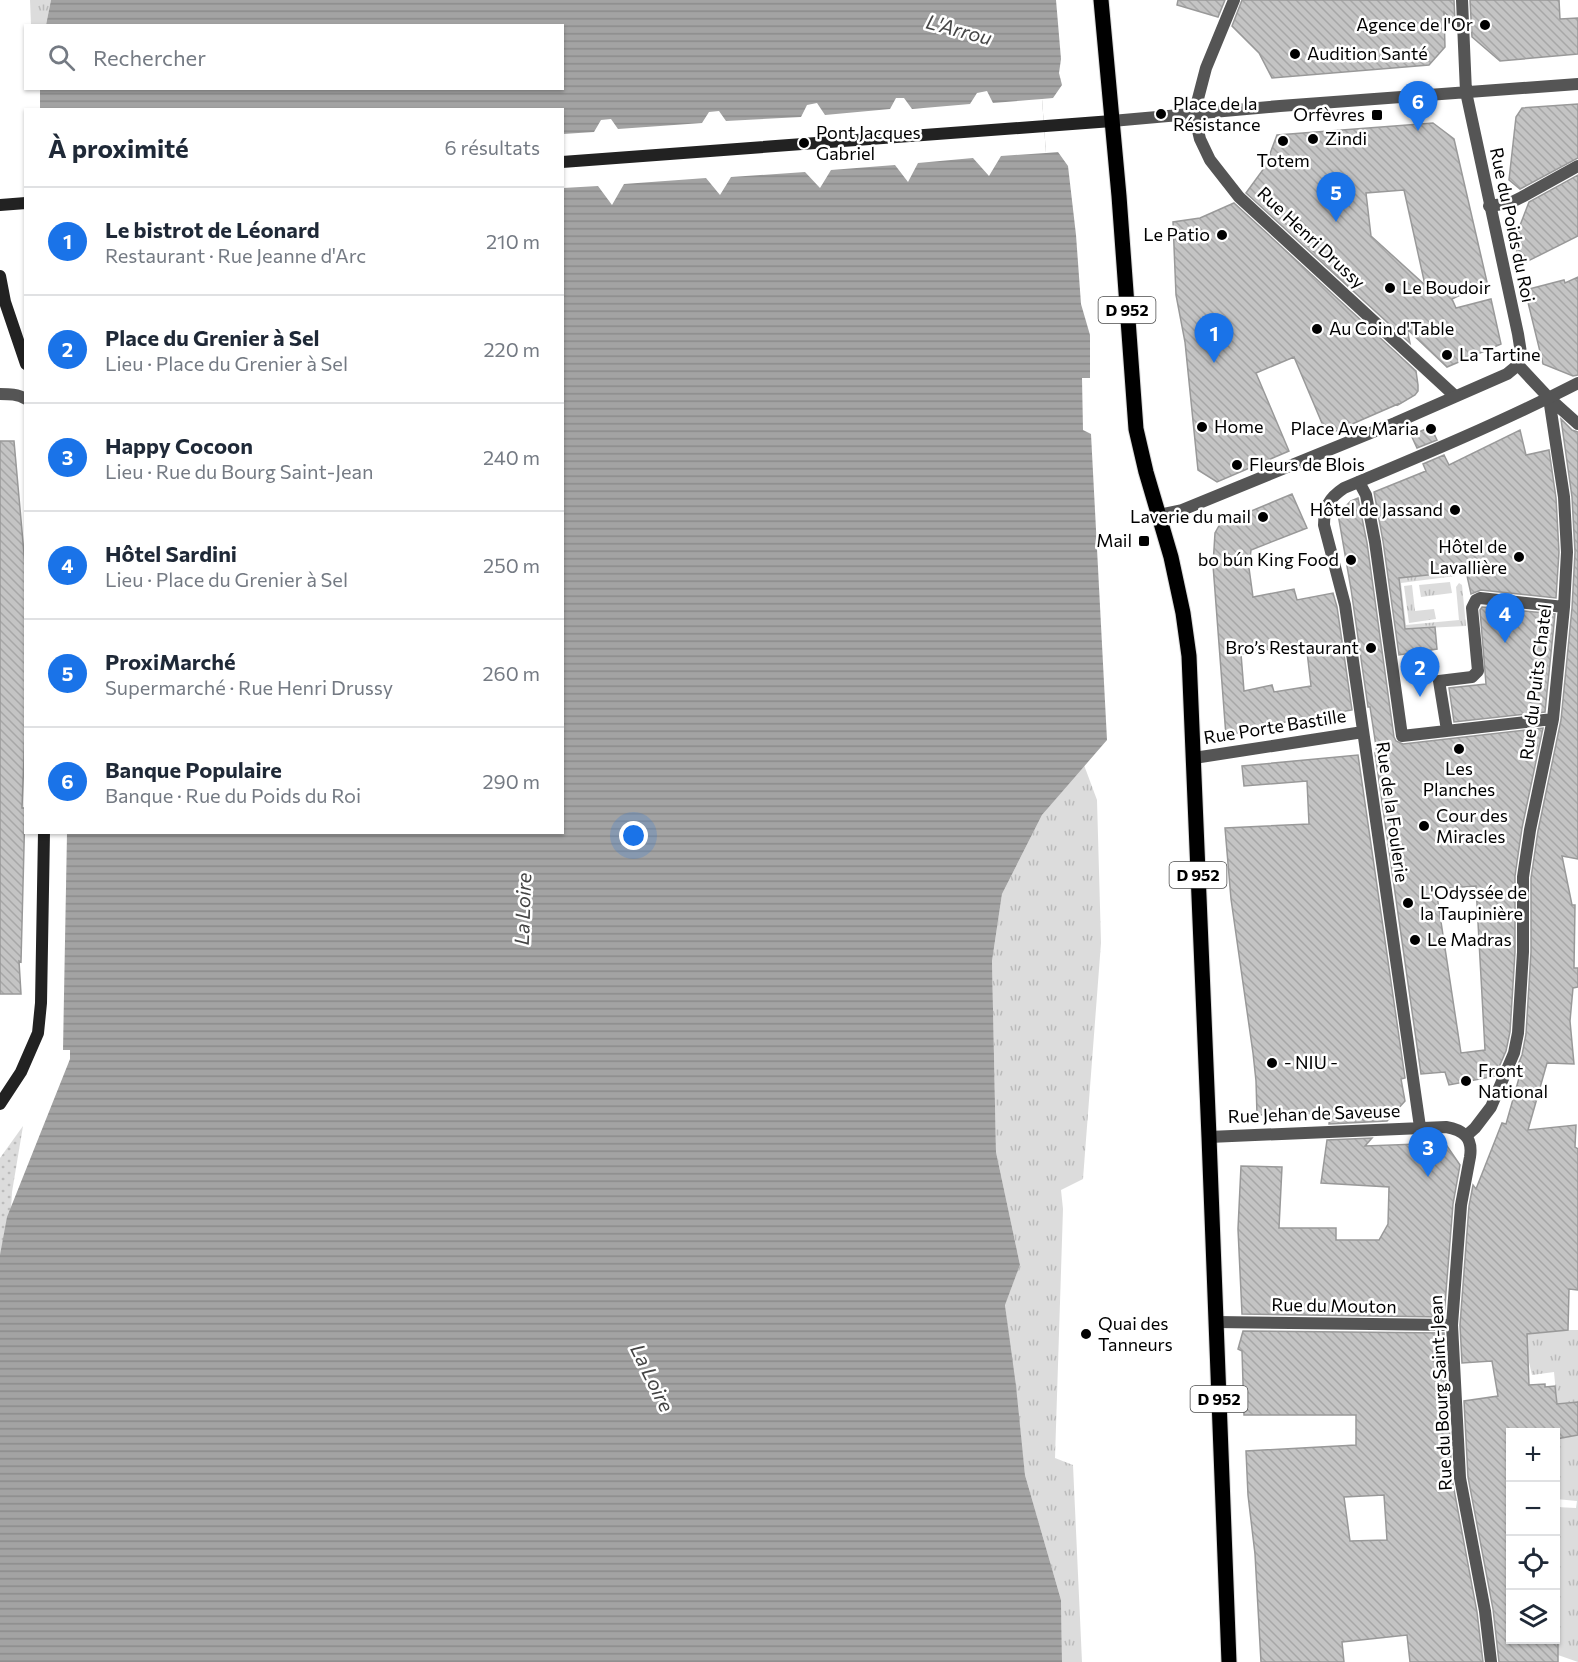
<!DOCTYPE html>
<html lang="fr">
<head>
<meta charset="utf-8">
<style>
	body { margin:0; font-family:Commissioner,sans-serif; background:#f2f2f3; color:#1f2937 }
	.controls { position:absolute; right:18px; bottom:18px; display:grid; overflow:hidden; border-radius:0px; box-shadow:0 2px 4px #0004 }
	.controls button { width:54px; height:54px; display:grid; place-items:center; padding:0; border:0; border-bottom:2px solid #e0e1e3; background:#fff; color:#1f2937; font:30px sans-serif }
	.you { position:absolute; left:634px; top:836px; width:21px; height:21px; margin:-15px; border:4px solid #fff; border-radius:50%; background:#1a73e8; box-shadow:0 0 0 9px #1a73e833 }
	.badge { display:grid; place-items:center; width:39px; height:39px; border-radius:50%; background:#1a73e8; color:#fff; font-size:20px; font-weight:700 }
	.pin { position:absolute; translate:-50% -50px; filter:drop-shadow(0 2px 3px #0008) }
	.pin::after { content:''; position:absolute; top:32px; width:21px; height:18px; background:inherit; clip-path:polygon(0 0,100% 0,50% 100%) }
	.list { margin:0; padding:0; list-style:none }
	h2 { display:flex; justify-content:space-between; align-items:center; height:78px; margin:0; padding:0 24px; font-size:26px }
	h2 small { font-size:20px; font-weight:400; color:#747a83 }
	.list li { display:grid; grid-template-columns:39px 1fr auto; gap:18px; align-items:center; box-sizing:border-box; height:108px; padding:0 24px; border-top:2px solid #e0e1e3 }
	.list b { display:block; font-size:22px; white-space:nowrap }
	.list p { margin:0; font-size:20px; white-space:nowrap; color:#747a83 }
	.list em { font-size:20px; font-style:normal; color:#747a83 }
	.icon { flex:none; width:33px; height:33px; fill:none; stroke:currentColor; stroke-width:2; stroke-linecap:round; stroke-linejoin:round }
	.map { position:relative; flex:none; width:1578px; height:1662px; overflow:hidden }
	.search { position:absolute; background:#fff; box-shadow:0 2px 4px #0004; left:24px; top:24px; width:540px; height:66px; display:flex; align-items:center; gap:15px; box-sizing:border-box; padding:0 21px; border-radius:0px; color:#747a83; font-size:22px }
	.panel { position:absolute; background:#fff; box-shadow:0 2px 4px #0004; left:24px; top:108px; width:540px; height:726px; border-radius:0px }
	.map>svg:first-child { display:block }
	.grass { fill:url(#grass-tufts) }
	.park { fill:url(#park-dots) }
	.water { fill:url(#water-rules) }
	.pier { fill:#fff }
	.building { fill:url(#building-back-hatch); stroke:#999; stroke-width:1.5; fill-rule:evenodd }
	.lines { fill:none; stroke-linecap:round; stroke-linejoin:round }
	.primary-casing { stroke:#dbdbdb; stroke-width:17 }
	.pedestrian { stroke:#555; stroke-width:12 }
	.minor { stroke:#555; stroke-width:12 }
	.secondary { stroke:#222; stroke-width:12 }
	.primary { stroke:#000; stroke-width:15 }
	.poi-dot { fill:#000; stroke:#fff; stroke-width:2 }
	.labels { text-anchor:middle; stroke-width:5; stroke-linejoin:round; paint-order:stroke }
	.shield { fill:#fff; stroke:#4c4c4c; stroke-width:1.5 }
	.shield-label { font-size:16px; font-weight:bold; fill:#000 }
	.poi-label { font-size:18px; fill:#000; stroke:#fff; text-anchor:start }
	.street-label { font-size:18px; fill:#000; stroke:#fff }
	.water-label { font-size:20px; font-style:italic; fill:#444; stroke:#fff }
</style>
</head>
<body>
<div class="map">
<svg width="1578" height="1662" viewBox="0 0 1578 1662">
	<defs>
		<pattern id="grass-tufts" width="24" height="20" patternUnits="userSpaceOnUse" patternTransform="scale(1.5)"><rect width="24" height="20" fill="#dcdcdc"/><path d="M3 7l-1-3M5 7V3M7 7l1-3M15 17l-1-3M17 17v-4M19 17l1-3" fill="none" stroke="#bbb"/></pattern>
		<pattern id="park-dots" width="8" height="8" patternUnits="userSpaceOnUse" patternTransform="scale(1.5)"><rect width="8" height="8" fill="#dcdcdc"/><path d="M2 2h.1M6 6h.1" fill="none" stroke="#bbb" stroke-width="1.8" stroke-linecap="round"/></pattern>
		<pattern id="water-rules" width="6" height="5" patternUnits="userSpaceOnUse" patternTransform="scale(1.5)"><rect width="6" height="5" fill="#a3a3a3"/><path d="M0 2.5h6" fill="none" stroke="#8b8b8b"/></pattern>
		<pattern id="building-back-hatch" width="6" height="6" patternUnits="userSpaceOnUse" patternTransform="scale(1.5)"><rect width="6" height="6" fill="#c4c4c4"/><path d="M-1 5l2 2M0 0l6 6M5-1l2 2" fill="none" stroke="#a7a7a7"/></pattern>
	</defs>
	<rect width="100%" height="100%" fill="#fff"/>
	<path class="grass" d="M 30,0 L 51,0 L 46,25 L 31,25 Z
		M 1453,572 L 1455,576 L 1401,583 L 1406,625 L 1459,620 L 1456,587 L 1459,583 L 1462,585 L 1466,626 L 1405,629 L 1399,578 Z
		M 1450,582 L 1452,593 L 1421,597 L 1419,585 Z
		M 1412,585 L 1415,611 L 1434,609 L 1436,619 L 1409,623 L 1404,586 Z
		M 1084,765 L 1097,800 L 1101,943 L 1083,1179 L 1061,1190 L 1063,1209 L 1055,1458 L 1073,1465 L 1082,1662 L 1062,1662 L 1061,1600 L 1025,1475 L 1005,1304 L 1020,1265 L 996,1152 L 992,961 L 1002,894 L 1042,815 Z
		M 1568,1330 L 1578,1330 L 1578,1402 L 1557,1404 L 1554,1372 L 1532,1375 L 1528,1358 L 1527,1334 Z
		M 1578,1435 L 1578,1662 L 1558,1655 L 1557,1641 L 1560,1637 L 1557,1634 L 1560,1625 L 1560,1616 L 1558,1615 L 1557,1601 L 1556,1601 L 1556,1507 L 1576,1508 L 1577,1501 L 1556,1499 L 1559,1479 L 1556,1455 L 1556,1437 L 1558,1436 L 1559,1439 Z"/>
	<path class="park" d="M 23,1126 L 12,1192 L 9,1244 L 0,1300 L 0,1158 Z"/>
	<path class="water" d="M 51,0 L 1056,0 L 1061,59 L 1059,73 L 1062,85 L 1053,98 L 1042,99 L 1046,153 L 1058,152 L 1068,166 L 1076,235 L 1081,304 L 1090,335 L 1090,378 L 1082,378 L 1083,430 L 1091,434 L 1107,740 L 1042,815 L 1002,894 L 992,961 L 996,1152 L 1020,1265 L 1005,1305 L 1016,1386 L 1025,1475 L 1061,1600 L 1062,1662 L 0,1662 L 0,1255 L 7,1217 L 70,1059 L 70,1050 L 63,1050 L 67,833 L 562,832 L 562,110 L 40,109 L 40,88 L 562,88 L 562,26 L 46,25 Z"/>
	<path class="pier" d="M 987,91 L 993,103 L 1042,99 L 1046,153 L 1001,156 L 989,176 L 973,158 L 918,163 L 908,182 L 895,165 L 831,170 L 820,188 L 805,172 L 731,177 L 720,195 L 706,178 L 624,184 L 612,205 L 598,186 L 563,188 L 563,134 L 594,132 L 601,120 L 611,119 L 618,129 L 702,123 L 709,112 L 719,111 L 726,121 L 801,117 L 807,105 L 817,103 L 825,115 L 890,109 L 896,98 L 904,98 L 912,109 L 970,104 L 977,93 Z"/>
	<path class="building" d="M 1178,0 L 1225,0 L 1218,17 L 1177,5 Z
		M 1242,0 L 1454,0 L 1455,22 L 1444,12 L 1445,47 L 1429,65 L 1272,78 L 1259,53 L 1232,26 Z
		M 1470,0 L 1559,0 L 1560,19 L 1578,18 L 1578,54 L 1500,61 L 1472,37 Z
		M 1578,104 L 1578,158 L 1520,189 L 1509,180 L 1516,117 L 1522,108 Z
		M 1433,123 L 1454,139 L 1487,282 L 1452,299 L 1456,308 L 1491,299 L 1501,344 L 1447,367 L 1407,329 L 1410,343 L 1246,193 L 1265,167 L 1277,135 ZM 1404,190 L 1410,217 L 1425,285 L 1371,236 L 1366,193 Z
		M 1578,175 L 1578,236 L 1520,265 L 1514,241 L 1529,202 Z
		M 1234,203 L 1416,371 L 1418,385 L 1418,391 L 1415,395 L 1398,405 L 1398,404 L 1327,435 L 1294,357 L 1256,373 L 1289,451 L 1217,482 L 1198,470 L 1185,342 L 1176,295 L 1173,222 L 1200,218 Z
		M 1578,277 L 1578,375 L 1573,376 L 1543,364 L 1525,290 L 1564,280 L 1565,283 Z
		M 1561,419 L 1572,430 L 1578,432 L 1578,859 L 1562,856 L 1572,905 L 1575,905 L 1574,968 L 1578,968 L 1578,987 L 1573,988 L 1570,1021 L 1574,1064 L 1547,1063 L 1528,1130 L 1576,1125 L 1575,1147 L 1578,1149 L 1578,1290 L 1569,1289 L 1568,1330 L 1527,1334 L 1529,1385 L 1545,1384 L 1545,1387 L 1555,1386 L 1557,1404 L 1578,1402 L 1578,1435 L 1556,1439 L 1556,1432 L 1510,1432 L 1510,1640 L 1558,1640 L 1558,1662 L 1499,1662 L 1493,1609 L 1468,1477 L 1464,1401 L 1498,1396 L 1492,1361 L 1462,1363 L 1460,1325 L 1469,1206 L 1473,1185 L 1476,1189 L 1502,1123 L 1506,1124 L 1521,1071 L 1515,1072 L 1522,1055 L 1526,1034 L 1531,952 L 1531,878 L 1538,831 L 1561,720 L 1572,608 L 1575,552 L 1572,497 Z
		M 1431,427 L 1437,440 L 1417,448 L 1411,435 Z
		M 1520,430 L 1526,455 L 1549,450 L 1556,498 L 1559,552 L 1556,598 L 1481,590 L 1471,594 L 1466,571 L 1399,578 L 1405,629 L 1435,627 L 1437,649 L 1399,655 L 1383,541 L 1374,492 L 1426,471 L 1423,464 L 1444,455 L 1449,465 Z
		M 0,441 L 14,441 L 26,576 L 26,707 L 22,808 L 25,808 L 21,962 L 19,961 L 21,994 L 0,994 Z
		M 1292,494 L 1307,528 L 1251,550 L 1249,568 L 1253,597 L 1294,589 L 1297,600 L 1333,593 L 1337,607 L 1352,710 L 1268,725 L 1226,736 L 1213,565 L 1215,533 L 1220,524 ZM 1306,643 L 1311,686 L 1274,692 L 1272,685 L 1244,691 L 1241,654 Z
		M 1358,498 L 1367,543 L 1394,737 L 1396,741 L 1403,744 L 1543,728 L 1522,828 L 1515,876 L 1515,952 L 1510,1032 L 1506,1051 L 1495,1076 L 1449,1085 L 1445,1072 L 1421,1074 L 1375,753 L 1377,753 L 1370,707 L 1368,707 L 1351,589 L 1338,514 L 1351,501 ZM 1476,886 L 1485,1050 L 1461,1053 L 1436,889 Z
		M 1482,607 L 1555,614 L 1545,712 L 1454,722 L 1449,688 L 1486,684 L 1480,610 Z
		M 1358,755 L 1405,1078 L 1401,1079 L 1405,1101 L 1387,1121 L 1329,1124 L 1330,1113 L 1257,1115 L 1256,1081 L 1253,1053 L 1231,899 L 1225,828 L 1309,824 L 1307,781 L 1244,786 L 1242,766 Z
		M 1372,1138 L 1365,1146 L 1445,1143 L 1460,1165 L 1453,1204 L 1444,1317 L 1242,1314 L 1238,1229 L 1241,1166 L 1282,1167 L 1279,1228 L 1336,1228 L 1336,1240 L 1379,1240 L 1388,1224 L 1389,1187 L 1321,1183 L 1327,1140 Z
		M 1243,1331 L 1444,1333 L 1447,1404 L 1448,1404 L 1452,1479 L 1477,1612 L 1483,1662 L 1410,1662 L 1407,1635 L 1342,1642 L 1344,1662 L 1261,1662 L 1255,1554 L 1248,1495 L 1246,1451 L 1356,1445 L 1356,1415 L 1244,1415 L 1242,1351 L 1238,1349 ZM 1384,1495 L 1387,1540 L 1350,1541 L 1344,1497 Z"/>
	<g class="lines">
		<defs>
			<path id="primary" d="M 1101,0 L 1119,196 L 1136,429 L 1146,472 L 1171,557 L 1183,613 L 1189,656 L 1209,1137 L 1229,1662"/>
		</defs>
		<use href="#primary" class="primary-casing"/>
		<path class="pedestrian" d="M 1234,0 L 1206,68 L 1194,114 L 1200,139 L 1210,160 L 1239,197 L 1455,396
			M 1489,206 L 1510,203 L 1522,197 L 1578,166
			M 1549,398 L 1578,424
			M 1359,482 L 1366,495 L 1375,542 L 1402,736 L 1553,719
			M 1447,730 L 1439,681 L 1472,677 L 1478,671 L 1472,608 L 1476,600 L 1480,598 L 1564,607
			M 1466,1136 L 1475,1128 L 1491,1107 L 1514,1053 L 1518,1033 L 1523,952 L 1523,877 L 1530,830 L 1553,719 L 1564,607 L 1567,552 L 1564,497 L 1549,398"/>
		<path class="minor" d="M 1462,0 L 1466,92 L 1518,334 L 1521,353 L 1518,365
			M 1112,121 L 1280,106 L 1578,84
			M 1518,365 L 1549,398
			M 0,394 C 9,394 18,394 26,399
			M 1158,515 L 1182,510 L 1395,423 L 1507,374 L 1518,365
			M 1194,758 L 1363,732
			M 1420,1127 L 1345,605 L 1324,525 C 1324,507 1329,498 1344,488 C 1423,455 1502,422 1578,383
			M 1209,1137 L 1446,1127 C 1464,1130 1473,1138 1470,1157 L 1461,1205 L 1452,1325 L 1460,1478 L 1485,1611 L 1491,1662
			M 1216,1322 L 1452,1325"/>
		<path class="secondary" d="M 562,162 L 1112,121
			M 0,205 L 26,203
			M 0,276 L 5,302 L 26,364
			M 0,1104 L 21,1072 L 38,1033 L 41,1003 L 44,832"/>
		<use href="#primary" class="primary"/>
	</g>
	<g class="poi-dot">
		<circle cx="1485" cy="25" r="6"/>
		<circle cx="1295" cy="54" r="6"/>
		<circle cx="1161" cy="114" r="6"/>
		<rect x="1371" y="109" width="12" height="12" rx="3"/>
		<circle cx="1313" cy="139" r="6"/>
		<circle cx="1283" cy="141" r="6"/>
		<circle cx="804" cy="143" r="6"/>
		<circle cx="1222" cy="235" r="6"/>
		<circle cx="1390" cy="288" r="6"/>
		<circle cx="1317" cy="329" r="6"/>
		<circle cx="1447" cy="355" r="6"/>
		<circle cx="1202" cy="427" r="6"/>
		<circle cx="1431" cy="429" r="6"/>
		<circle cx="1237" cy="465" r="6"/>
		<circle cx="1455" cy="510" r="6"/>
		<circle cx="1263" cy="517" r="6"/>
		<rect x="1138" y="535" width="12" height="12" rx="3"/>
		<circle cx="1519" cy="557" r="6"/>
		<circle cx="1351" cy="560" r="6"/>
		<circle cx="1371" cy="648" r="6"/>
		<circle cx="1459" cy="749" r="6"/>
		<circle cx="1424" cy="826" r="6"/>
		<circle cx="1408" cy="903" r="6"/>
		<circle cx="1415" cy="940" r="6"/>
		<circle cx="1272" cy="1063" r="6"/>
		<circle cx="1466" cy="1081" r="6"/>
		<circle cx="1086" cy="1334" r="6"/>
	</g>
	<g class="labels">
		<g class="shield">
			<rect x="1098.5" y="297" width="57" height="26" rx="4.5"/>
			<rect x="1169.5" y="862" width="57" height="26" rx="4.5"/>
			<rect x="1190.5" y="1386" width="57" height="26" rx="4.5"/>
		</g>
		<g class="shield-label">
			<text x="1127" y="316">D 952</text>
			<text x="1198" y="881">D 952</text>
			<text x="1219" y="1405">D 952</text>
		</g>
		<g class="poi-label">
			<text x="1473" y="31" text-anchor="end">Agence de l'Or</text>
			<text x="1307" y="60">Audition Santé</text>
			<text x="1173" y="110">Place de la<tspan x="1173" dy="21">Résistance</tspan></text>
			<text x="1365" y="121" text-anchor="end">Orfèvres</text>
			<text x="816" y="139">Pont Jacques<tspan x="816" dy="21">Gabriel</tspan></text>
			<text x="1325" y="145">Zindi</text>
			<text x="1283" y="167" text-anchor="middle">Totem</text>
			<text x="1210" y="241" text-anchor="end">Le Patio</text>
			<text x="1402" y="294">Le Boudoir</text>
			<text x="1329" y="335">Au Coin d'Table</text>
			<text x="1459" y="361">La Tartine</text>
			<text x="1214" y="433">Home</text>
			<text x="1419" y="435" text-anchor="end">Place Ave Maria</text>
			<text x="1249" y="471">Fleurs de Blois</text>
			<text x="1443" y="516" text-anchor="end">Hôtel de Jassand</text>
			<text x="1251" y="523" text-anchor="end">Laverie du mail</text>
			<text x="1132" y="547" text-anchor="end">Mail</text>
			<text x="1507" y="553" text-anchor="end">Hôtel de<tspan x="1507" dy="21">Lavallière</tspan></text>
			<text x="1339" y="566" text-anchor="end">bo bún King Food</text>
			<text x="1359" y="654" text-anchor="end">Bro’s Restaurant</text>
			<text x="1459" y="775" text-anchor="middle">Les<tspan x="1459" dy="21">Planches</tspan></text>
			<text x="1436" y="822">Cour des<tspan x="1436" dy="21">Miracles</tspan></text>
			<text x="1420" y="899">L'Odyssée de<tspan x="1420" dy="21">la Taupinière</tspan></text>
			<text x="1427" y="946">Le Madras</text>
			<text x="1284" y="1069">‑ NIU ‑</text>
			<text x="1478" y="1077">Front<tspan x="1478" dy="21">National</tspan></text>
			<text x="1098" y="1330">Quai des<tspan x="1098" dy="21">Tanneurs</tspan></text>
		</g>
		<g class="street-label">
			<text transform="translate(1512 225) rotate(78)" y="6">Rue du Poids du Roi</text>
			<text transform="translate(1311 238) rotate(43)" y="6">Rue Henri Drussy</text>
			<text transform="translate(1536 682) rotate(-83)" y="6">Rue du Puits Chatel</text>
			<text transform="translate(1275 727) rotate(-9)" y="6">Rue Porte Bastille</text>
			<text transform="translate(1392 812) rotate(82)" y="6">Rue de la Foulerie</text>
			<text transform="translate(1314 1114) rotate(-2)" y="6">Rue Jehan de Saveuse</text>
			<text transform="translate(1334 1306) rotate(1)" y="6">Rue du Mouton</text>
			<text transform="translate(1441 1393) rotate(-93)" y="6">Rue du Bourg Saint-Jean</text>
		</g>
		<g class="water-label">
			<text transform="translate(959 30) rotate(15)" y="7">L'Arrou</text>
			<text transform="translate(523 909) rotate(-88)" y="7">La Loire</text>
			<text transform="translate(652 1378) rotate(64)" y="7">La Loire</text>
		</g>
	</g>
</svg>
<div class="controls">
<button>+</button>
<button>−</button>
<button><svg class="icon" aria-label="locate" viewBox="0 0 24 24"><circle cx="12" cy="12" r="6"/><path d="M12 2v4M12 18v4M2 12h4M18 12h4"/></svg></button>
<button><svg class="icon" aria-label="layers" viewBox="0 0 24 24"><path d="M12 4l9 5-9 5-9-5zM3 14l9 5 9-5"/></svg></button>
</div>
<div class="you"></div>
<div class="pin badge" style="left:1214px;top:363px">1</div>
<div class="pin badge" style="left:1420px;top:697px">2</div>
<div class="pin badge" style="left:1428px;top:1177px">3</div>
<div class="pin badge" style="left:1505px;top:643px">4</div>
<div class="pin badge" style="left:1336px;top:222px">5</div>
<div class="pin badge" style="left:1418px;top:131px">6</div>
<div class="search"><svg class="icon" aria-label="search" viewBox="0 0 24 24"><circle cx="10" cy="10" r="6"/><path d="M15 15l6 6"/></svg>Rechercher</div>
<section class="panel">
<h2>À proximité<small>6 résultats</small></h2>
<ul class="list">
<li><span class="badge">1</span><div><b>Le bistrot de Léonard</b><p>Restaurant · Rue Jeanne d'Arc</p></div><em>210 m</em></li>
<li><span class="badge">2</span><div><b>Place du Grenier à Sel</b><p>Lieu · Place du Grenier à Sel</p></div><em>220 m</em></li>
<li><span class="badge">3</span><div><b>Happy Cocoon</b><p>Lieu · Rue du Bourg Saint-Jean</p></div><em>240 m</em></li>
<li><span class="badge">4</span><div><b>Hôtel Sardini</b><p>Lieu · Place du Grenier à Sel</p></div><em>250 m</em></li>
<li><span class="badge">5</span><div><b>ProxiMarché</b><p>Supermarché · Rue Henri Drussy</p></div><em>260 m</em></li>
<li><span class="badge">6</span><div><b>Banque Populaire</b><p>Banque · Rue du Poids du Roi</p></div><em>290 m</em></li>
</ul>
</section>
</div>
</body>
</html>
